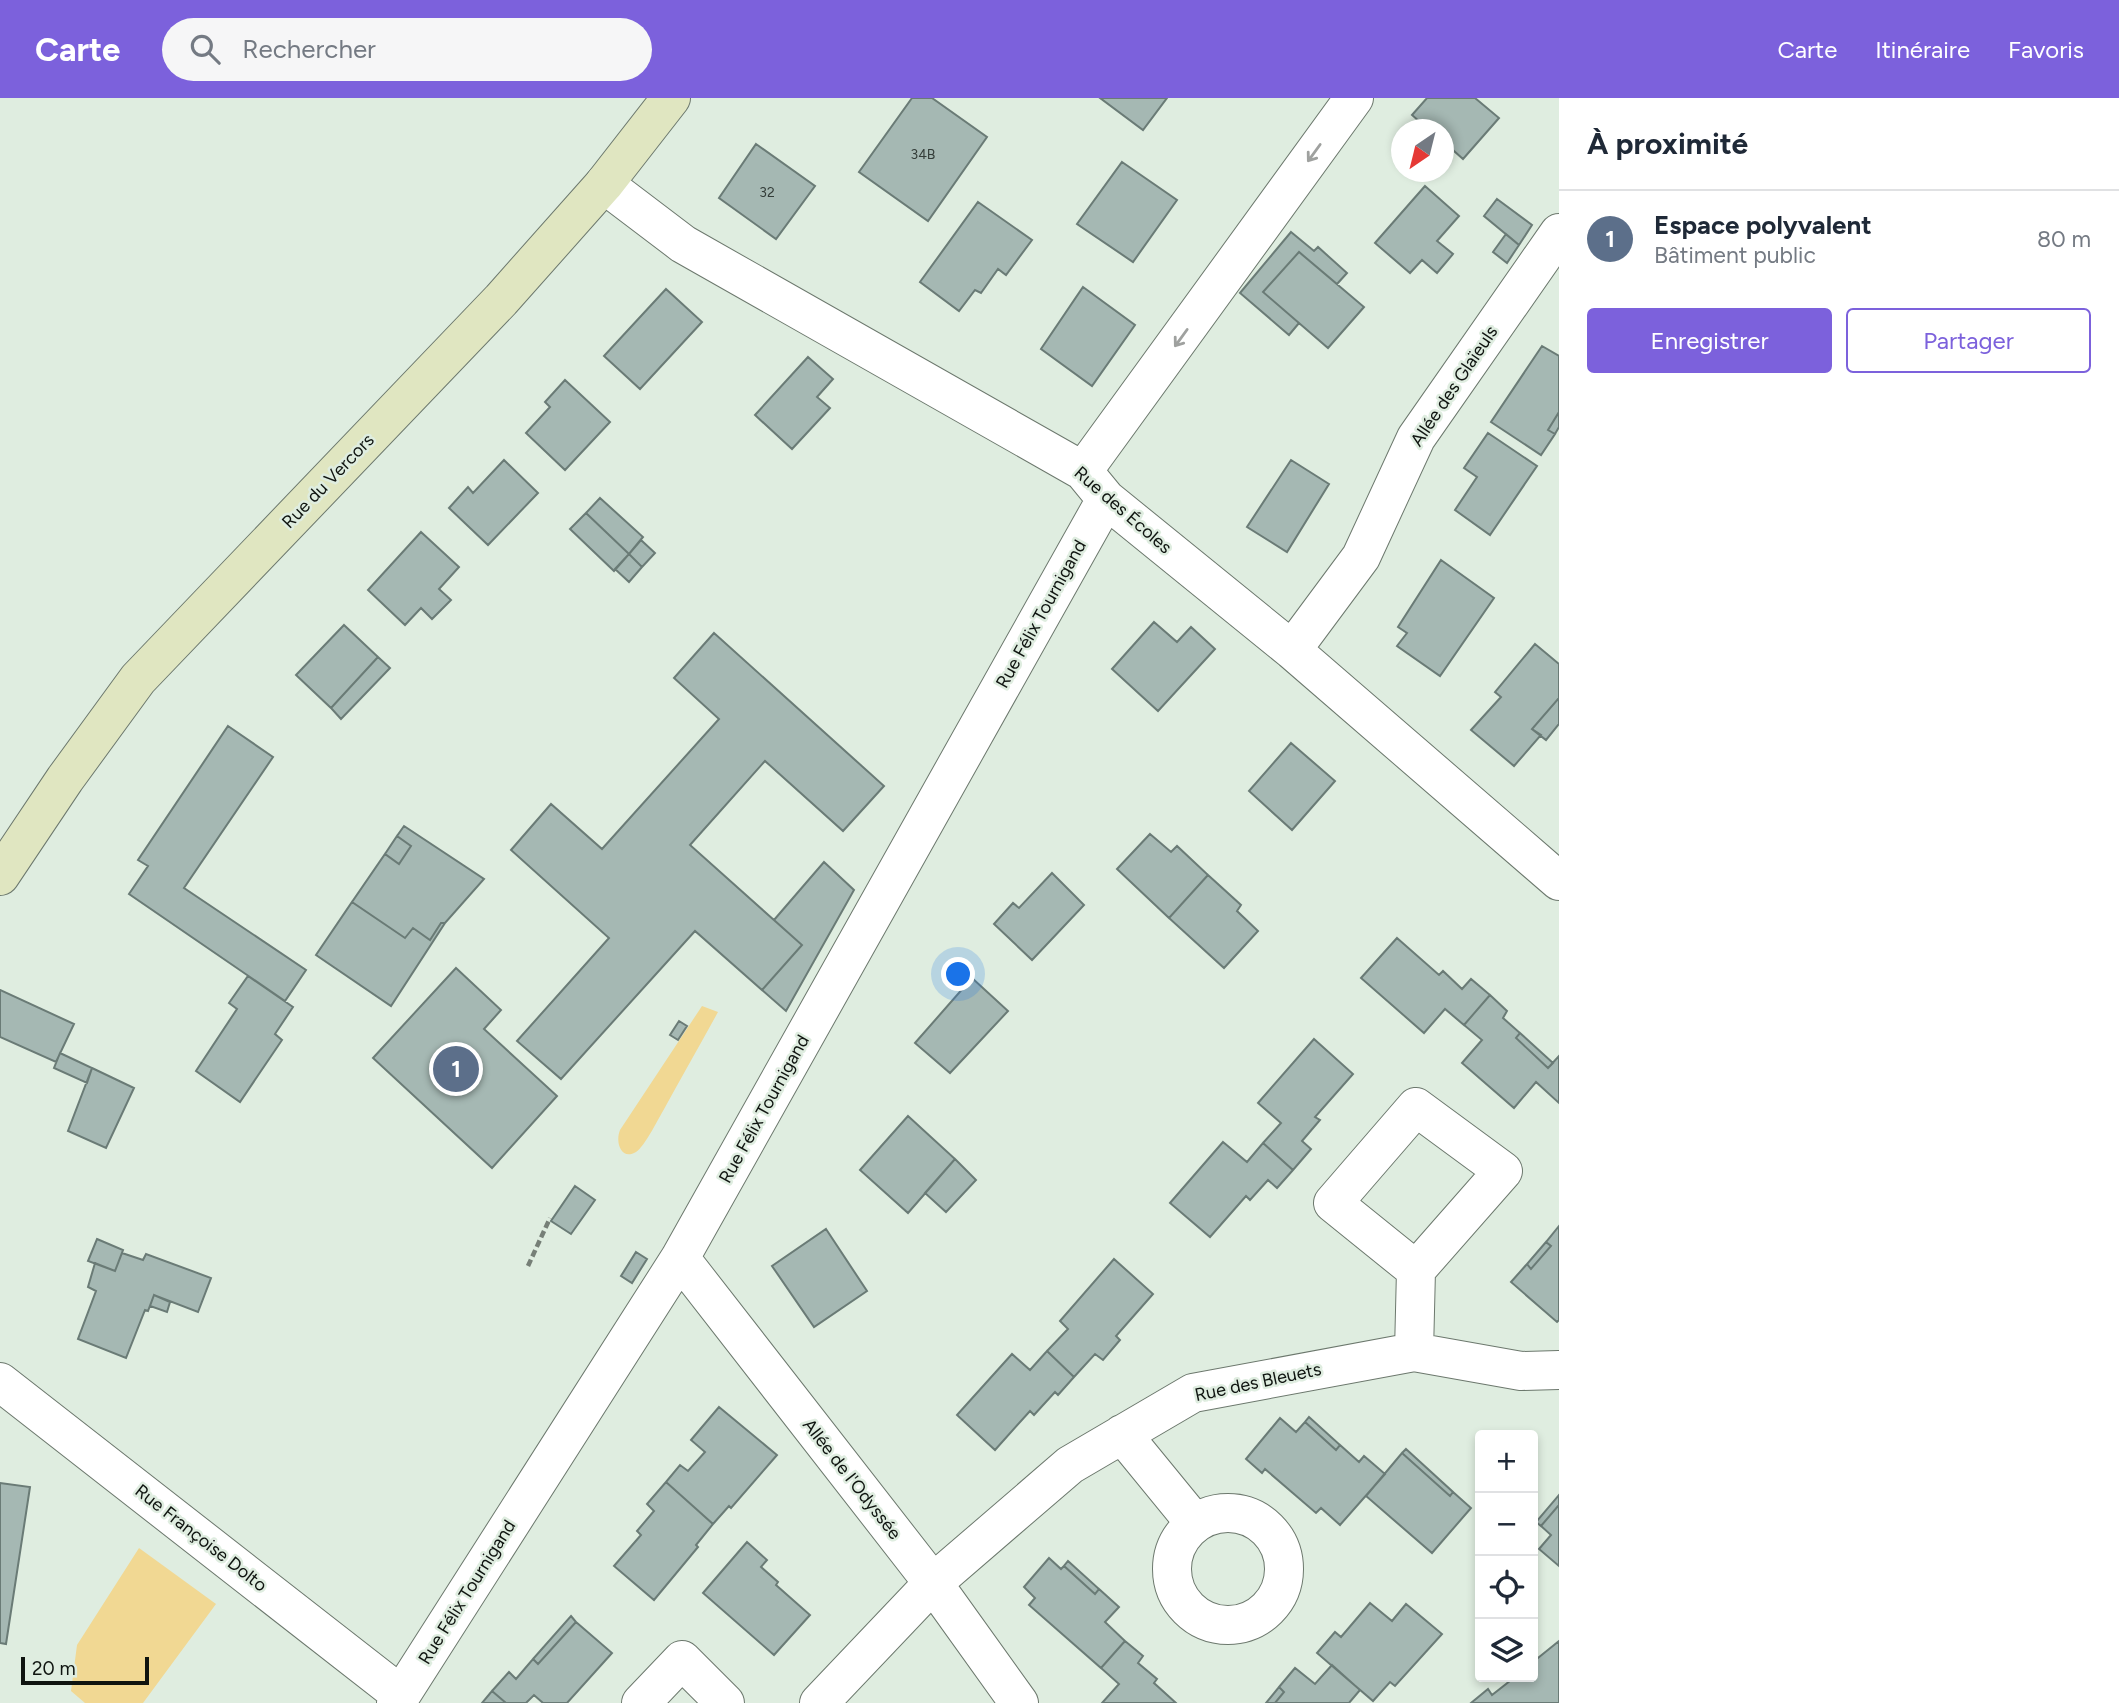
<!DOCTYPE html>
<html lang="fr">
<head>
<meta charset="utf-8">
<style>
	body { margin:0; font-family:Figtree,sans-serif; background:#f6f6f7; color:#1f2937 }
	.controls { position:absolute; right:21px; bottom:21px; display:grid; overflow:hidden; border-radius:7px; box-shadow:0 4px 10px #0003 }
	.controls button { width:63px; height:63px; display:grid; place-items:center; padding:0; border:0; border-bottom:2px solid #e0e1e3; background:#fff; color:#1f2937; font:35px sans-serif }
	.compass { position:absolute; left:1391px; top:21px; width:63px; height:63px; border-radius:50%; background:#fff; box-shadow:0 4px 10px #0003; rotate:215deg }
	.scale { position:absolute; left:21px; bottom:18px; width:128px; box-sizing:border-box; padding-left:7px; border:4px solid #0f1410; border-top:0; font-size:19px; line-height:24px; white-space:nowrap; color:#0f1410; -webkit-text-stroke:5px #dfede0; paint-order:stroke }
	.you { position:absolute; left:959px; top:877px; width:24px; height:24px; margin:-18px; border:5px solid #fff; border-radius:50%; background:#1a73e8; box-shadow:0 0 0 10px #1a73e833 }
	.badge { display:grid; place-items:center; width:46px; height:46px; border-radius:50%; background:#7c61dc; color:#fff; font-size:23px; font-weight:700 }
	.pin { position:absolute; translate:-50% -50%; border:4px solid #fff; box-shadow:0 2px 7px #0006 }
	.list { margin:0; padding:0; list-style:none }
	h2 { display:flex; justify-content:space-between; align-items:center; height:91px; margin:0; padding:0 28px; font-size:30px }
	h2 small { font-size:23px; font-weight:400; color:#747a83 }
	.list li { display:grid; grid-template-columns:46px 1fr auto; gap:21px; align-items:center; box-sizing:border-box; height:98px; padding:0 28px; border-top:2px solid #e0e1e3 }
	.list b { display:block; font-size:26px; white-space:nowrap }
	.list p { margin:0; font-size:23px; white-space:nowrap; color:#747a83 }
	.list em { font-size:23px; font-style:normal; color:#747a83 }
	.actions { display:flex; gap:14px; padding:21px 28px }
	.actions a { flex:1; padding:16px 0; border:2px solid #7c61dc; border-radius:7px; text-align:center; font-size:24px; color:#7c61dc }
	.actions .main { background:#7c61dc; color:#fff }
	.icon { flex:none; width:38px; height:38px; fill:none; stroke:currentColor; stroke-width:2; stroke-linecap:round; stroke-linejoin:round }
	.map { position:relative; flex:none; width:1559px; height:1605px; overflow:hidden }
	header { display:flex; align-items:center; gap:42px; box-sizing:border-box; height:98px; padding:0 35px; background:#7c61dc; color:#fff }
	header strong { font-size:33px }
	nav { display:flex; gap:38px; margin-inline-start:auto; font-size:24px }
	.search { width:490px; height:63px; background:#f6f6f7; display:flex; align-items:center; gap:18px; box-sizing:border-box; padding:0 24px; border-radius:38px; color:#747a83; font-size:26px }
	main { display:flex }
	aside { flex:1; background:#fff }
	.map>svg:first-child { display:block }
	.green { fill:#f1d893 }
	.building { fill:#a5b8b3; stroke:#6a7b76; stroke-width:2 }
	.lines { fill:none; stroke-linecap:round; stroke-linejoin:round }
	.street-casing { stroke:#6c786d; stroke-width:40 }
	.secondary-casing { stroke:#6c786d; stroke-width:40 }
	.path { stroke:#767f77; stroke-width:4.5; stroke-dasharray:7 3.5; stroke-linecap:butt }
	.street { stroke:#fff; stroke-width:38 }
	.secondary { stroke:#e0e6c1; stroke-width:38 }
	.oneway { stroke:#9fa19f }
	.labels { text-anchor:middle; stroke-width:5; stroke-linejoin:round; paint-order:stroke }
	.number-label { font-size:14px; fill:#343d39 }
	.street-label { font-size:18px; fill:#0f1410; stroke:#dfede0 }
</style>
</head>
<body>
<header>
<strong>Carte</strong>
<div class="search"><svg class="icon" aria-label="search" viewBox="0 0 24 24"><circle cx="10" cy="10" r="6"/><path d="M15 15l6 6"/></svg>Rechercher</div>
<nav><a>Carte</a><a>Itinéraire</a><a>Favoris</a></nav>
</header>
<main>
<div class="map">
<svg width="1559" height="1605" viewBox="0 0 1559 1605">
	<rect width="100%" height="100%" fill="#dfede0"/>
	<path class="green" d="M 702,908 L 718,914 C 700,947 681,980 663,1013 C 657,1023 645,1048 636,1054 C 621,1063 615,1044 620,1032 Z
		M 139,1450 L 216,1506 L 143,1605 L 85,1605 L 71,1593 L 77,1547 Z"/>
	<path class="building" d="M 912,0 L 932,0 L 987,39 L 928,123 L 859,74 Z
		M 1100,0 L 1167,0 L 1143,32 Z
		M 1427,0 L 1475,0 L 1499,20 L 1463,61 L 1444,44 L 1444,32 L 1429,32 L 1412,17 Z
		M 756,46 L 815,88 L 776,141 L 719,100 Z
		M 1122,64 L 1177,102 L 1133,164 L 1077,126 Z
		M 1425,88 L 1459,118 L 1437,143 L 1453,156 L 1437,175 L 1422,162 L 1410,175 L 1375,145 Z
		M 1497,101 L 1532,127 L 1519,147 L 1484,118 Z
		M 978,104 L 1032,142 L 1006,177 L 998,171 L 981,195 L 975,192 L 959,213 L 920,184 Z
		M 1291,134 L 1314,153 L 1318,149 L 1347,175 L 1337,186 L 1299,154 L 1263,194 L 1299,225 L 1289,237 L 1240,195 Z
		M 1506,136 L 1519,147 L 1507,165 L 1493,154 Z
		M 1299,154 L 1364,209 L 1328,250 L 1263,194 Z
		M 1083,189 L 1135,227 L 1092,288 L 1041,251 Z
		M 666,191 L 702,224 L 640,291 L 604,258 Z
		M 1542,248 L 1559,258 L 1559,314 L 1548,332 L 1555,336 L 1541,357 L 1491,324 Z
		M 808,259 L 833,281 L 817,299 L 830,310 L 792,351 L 755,317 Z
		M 565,282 L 610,324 L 565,372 L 526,335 L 550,309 L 545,304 Z
		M 1559,314 L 1559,329 L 1555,336 L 1548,332 Z
		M 1488,335 L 1537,368 L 1490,437 L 1455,412 L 1477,379 L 1464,370 Z
		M 504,362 L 538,395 L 488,447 L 449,410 L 468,389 L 473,395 Z
		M 1291,362 L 1329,386 L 1287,454 L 1247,429 Z
		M 600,400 L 643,439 L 629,456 L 586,415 Z
		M 586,415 L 629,456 L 614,473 L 570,431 Z
		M 421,434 L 459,469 L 439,491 L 451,502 L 432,521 L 421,510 L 405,527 L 368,492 Z
		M 641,442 L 655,455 L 642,469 L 629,456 Z
		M 629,456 L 642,469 L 629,484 L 615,471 Z
		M 1441,462 L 1494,500 L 1440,578 L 1397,548 L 1407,535 L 1398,529 Z
		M 1154,524 L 1177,544 L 1191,529 L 1215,551 L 1158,613 L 1112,571 Z
		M 344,527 L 378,559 L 331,610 L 296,577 Z
		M 714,535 L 884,688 L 843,733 L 765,663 L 690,747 L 802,847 L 762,892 L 695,833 L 561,981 L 517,943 L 609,840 L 511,752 L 551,706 L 602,751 L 719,621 L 674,580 Z
		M 1535,546 L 1559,566 L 1559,600 L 1532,631 L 1541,637 L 1514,668 L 1471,632 L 1501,599 L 1495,594 Z
		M 378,559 L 390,570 L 341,621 L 331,610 Z
		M 1559,600 L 1559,626 L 1546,642 L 1532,631 Z
		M 228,628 L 273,659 L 184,790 L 306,872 L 285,903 L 129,796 L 148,768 L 138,762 Z
		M 1291,645 L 1335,683 L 1292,732 L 1249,693 Z
		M 404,728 L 484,781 L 445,825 L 441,825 L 430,842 L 413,830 L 405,840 L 352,804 L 385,756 L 399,766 L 411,748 L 397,738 Z
		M 1150,736 L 1171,754 L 1177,748 L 1208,777 L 1169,820 L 1117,771 Z
		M 397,738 L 411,748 L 399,766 L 385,756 Z
		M 824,764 L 854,792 L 786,913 L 762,892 L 802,847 L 774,822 Z
		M 1052,775 L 1084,807 L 1032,862 L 994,826 L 1013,805 L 1019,810 Z
		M 1208,777 L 1241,807 L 1237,813 L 1258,833 L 1224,870 L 1169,820 Z
		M 352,804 L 405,840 L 413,830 L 430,842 L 441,825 L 445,825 L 391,908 L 316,857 Z
		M 1397,840 L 1439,877 L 1443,873 L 1462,891 L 1471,881 L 1490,897 L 1464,927 L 1445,911 L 1424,935 L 1361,880 Z
		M 456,870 L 501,912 L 484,931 L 557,998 L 492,1070 L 373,960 Z
		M 248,878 L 293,909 L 275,936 L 282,942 L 240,1004 L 196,973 L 237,911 L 229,905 Z
		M 972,880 L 1008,913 L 950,975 L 915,945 Z
		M 0,892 L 74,926 L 56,964 L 0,939 Z
		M 1490,897 L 1507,913 L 1503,920 L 1520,935 L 1516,940 L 1548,970 L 1559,958 L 1559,1005 L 1536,984 L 1514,1010 L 1462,965 L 1482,942 L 1464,927 Z
		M 679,923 L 687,928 L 678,942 L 670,937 Z
		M 1520,935 L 1553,965 L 1548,970 L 1516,940 Z
		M 1314,941 L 1353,976 L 1315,1019 L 1320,1022 L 1302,1043 L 1311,1051 L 1293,1072 L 1263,1045 L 1281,1025 L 1258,1005 Z
		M 60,955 L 92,970 L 87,985 L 54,970 Z
		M 92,970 L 134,990 L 106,1050 L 68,1033 Z
		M 908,1018 L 955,1061 L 908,1115 L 860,1072 Z
		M 1223,1044 L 1247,1064 L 1263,1045 L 1293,1072 L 1277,1090 L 1268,1082 L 1250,1102 L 1246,1098 L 1210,1139 L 1170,1105 Z
		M 955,1061 L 976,1082 L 946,1114 L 925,1095 Z
		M 575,1088 L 595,1102 L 571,1136 L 551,1123 Z
		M 1559,1128 L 1559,1222 L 1557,1224 L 1511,1184 L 1527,1166 L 1531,1171 L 1551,1148 L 1546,1144 Z
		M 826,1131 L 867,1193 L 814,1229 L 772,1168 Z
		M 97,1141 L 123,1152 L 115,1173 L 88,1163 Z
		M 1546,1144 L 1551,1148 L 1531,1171 L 1527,1166 Z
		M 636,1154 L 647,1161 L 632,1185 L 621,1178 Z
		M 122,1155 L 143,1162 L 146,1156 L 211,1180 L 198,1214 L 154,1197 L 148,1213 L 145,1212 L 126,1260 L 78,1241 L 96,1193 L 88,1189 L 95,1165 L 115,1173 Z
		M 1114,1161 L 1153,1196 L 1116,1238 L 1120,1242 L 1103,1262 L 1095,1256 L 1074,1279 L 1047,1253 L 1068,1231 L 1060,1223 Z
		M 154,1197 L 170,1204 L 167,1214 L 150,1208 Z
		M 1047,1253 L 1074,1279 L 1058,1297 L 1055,1294 L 1034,1317 L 1030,1313 L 995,1352 L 957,1317 L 1012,1256 L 1030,1272 Z
		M 719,1309 L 777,1357 L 731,1410 L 729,1408 L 713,1426 L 666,1384 L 680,1367 L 688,1373 L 705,1354 L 691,1342 Z
		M 1309,1319 L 1340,1347 L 1336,1352 L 1305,1324 Z
		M 1280,1320 L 1296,1334 L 1305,1324 L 1336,1352 L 1340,1347 L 1359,1364 L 1364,1358 L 1385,1376 L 1340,1427 L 1321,1410 L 1316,1415 L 1265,1371 L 1262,1375 L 1246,1361 Z
		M 1406,1351 L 1453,1394 L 1450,1398 L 1402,1355 Z
		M 1402,1355 L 1450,1398 L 1453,1394 L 1471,1410 L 1432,1455 L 1366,1398 Z
		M 666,1384 L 713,1426 L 696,1447 L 698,1449 L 654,1502 L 614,1468 L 641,1437 L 637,1433 L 654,1413 L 647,1406 Z
		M 0,1385 L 30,1389 L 6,1546 L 0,1545 Z
		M 1559,1397 L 1559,1407 L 1541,1428 L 1536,1424 Z
		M 1559,1407 L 1559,1468 L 1539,1451 L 1551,1437 L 1541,1428 Z
		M 747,1444 L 767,1462 L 761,1469 L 778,1484 L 776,1487 L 810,1517 L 774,1557 L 703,1495 Z
		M 1049,1460 L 1061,1471 L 1064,1468 L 1095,1496 L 1099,1491 L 1119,1509 L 1105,1524 L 1125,1543 L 1101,1570 L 1029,1507 L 1035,1500 L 1024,1489 Z
		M 1068,1463 L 1099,1491 L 1095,1496 L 1064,1468 Z
		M 1370,1505 L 1392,1523 L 1406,1506 L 1442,1536 L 1395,1588 L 1390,1584 L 1373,1603 L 1317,1555 L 1335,1534 L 1341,1539 Z
		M 571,1518 L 576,1524 L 538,1566 L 533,1561 Z
		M 576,1524 L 612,1555 L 567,1605 L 543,1605 L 534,1597 L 526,1605 L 506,1605 L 492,1593 L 509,1574 L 516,1581 L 533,1561 L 538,1566 Z
		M 1125,1543 L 1143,1558 L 1138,1565 L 1157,1581 L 1154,1585 L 1176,1605 L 1102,1605 L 1119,1586 L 1101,1570 Z
		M 1559,1543 L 1559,1605 L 1471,1605 L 1488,1591 L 1492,1597 L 1515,1579 L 1533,1579 L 1533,1564 Z
		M 1332,1567 L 1360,1592 L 1349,1605 L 1275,1605 L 1284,1594 L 1279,1589 L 1295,1570 L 1315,1586 Z
		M 1279,1589 L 1284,1594 L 1275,1605 L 1266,1605 Z
		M 492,1593 L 506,1605 L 482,1605 Z"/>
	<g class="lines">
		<defs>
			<path id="street" d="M 604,86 L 683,146 L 1083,373 L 1106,401 L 1292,552 L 1559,783
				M 1083,373 L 1354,0
				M 1292,552 L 1361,459 L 1416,340 L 1559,135
				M 1416,1009 L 1503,1073 L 1416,1172 L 1333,1105 Z
				M 680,1160 L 933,1485 L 1019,1605
				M 1414,1254 L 1416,1172
				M 0,1284 L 401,1597
				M 1122,1336 L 1194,1424
				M1172 1471a56 56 0 1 1 112 0a56 56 0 1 1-112 0Z
				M 396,1605 L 680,1160 L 1106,401
				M 641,1605 L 682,1562 L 725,1605
				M 819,1605 L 933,1485 L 1070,1367 L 1193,1295 L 1414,1254 L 1521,1273 L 1559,1272"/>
			<path id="secondary" d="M 0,778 L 65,681 L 138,581 L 501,202 L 604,86 L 671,0"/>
		</defs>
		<use href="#street" class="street-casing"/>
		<use href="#secondary" class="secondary-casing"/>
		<path class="path" d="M 528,1168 L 550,1120"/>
		<use href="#street" class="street"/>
		<use href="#secondary" class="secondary"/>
	</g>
	<defs><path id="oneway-shaft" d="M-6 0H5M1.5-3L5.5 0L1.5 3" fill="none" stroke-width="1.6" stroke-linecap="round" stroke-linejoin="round" transform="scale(1.75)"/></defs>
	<g class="oneway">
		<use href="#oneway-shaft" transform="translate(1314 55) rotate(126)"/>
		<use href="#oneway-shaft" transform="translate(1181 240) rotate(126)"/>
	</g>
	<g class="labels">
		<g class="number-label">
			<text x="923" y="61">34B</text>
			<text x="767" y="99">32</text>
		</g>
		<g class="street-label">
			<text transform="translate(1454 288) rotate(-56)" y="6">Allée des Glaïeuls</text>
			<text transform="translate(328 383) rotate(-46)" y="6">Rue du Vercors</text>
			<text transform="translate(1123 412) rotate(41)" y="6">Rue des Écoles</text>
			<text transform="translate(1041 516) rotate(-61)" y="6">Rue Félix Tournigand</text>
			<text transform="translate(764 1011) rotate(-61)" y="6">Rue Félix Tournigand</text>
			<text transform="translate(1258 1284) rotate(-12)" y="6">Rue des Bleuets</text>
			<text transform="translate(852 1381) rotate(52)" y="6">Allée de l'Odyssée</text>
			<text transform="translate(201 1440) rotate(38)" y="6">Rue Françoise Dolto</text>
			<text transform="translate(467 1494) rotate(-58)" y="6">Rue Félix Tournigand</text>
		</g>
	</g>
</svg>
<div class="controls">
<button>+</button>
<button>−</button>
<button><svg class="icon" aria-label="locate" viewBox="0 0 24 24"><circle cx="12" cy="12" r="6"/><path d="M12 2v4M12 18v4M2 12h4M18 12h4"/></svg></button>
<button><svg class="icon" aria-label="layers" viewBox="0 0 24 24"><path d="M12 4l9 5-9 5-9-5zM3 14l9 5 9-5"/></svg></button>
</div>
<svg class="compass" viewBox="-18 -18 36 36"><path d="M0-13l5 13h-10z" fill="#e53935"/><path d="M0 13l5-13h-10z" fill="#747a83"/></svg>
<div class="scale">20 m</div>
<div class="you"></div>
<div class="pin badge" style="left:456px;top:971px;background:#5c6f8a">1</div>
</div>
<aside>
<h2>À proximité<small></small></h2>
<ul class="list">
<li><span class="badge" style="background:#5c6f8a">1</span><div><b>Espace polyvalent</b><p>Bâtiment public</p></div><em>80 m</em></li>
</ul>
<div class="actions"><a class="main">Enregistrer</a><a>Partager</a></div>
</aside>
</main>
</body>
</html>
